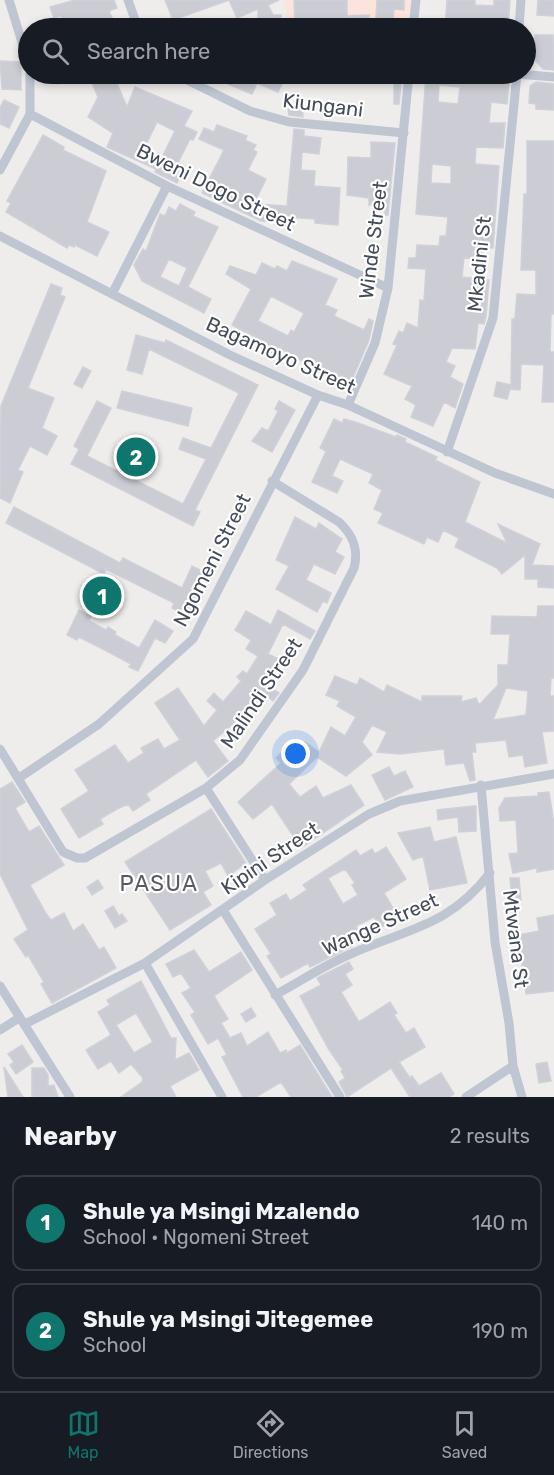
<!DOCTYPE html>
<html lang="en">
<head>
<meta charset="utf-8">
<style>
	body { margin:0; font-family:Rubik,sans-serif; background:#20242c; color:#f1f3f6 }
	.you { position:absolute; left:296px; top:754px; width:21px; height:21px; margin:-15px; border:4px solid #fff; border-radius:50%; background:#1a73e8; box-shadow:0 0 0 9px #1a73e833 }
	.badge { display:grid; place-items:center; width:39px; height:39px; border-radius:50%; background:#0f766e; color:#fff; font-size:20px; font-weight:700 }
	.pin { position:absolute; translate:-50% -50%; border:3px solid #fff; box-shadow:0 2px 6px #0006 }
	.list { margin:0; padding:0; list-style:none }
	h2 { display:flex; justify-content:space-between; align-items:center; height:78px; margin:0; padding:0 24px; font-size:26px }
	h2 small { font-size:20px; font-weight:400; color:#9ea1a6 }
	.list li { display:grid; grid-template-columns:39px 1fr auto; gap:18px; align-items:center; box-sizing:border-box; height:96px; margin:0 12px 12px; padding:0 12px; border:2px solid #363941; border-radius:12px }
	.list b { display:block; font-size:22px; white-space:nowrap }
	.list p { margin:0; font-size:20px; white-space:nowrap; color:#9ea1a6 }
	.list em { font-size:20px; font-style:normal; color:#9ea1a6 }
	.icon { flex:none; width:33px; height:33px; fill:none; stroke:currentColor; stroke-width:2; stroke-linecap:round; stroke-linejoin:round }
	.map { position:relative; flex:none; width:554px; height:1097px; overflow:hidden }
	.search { position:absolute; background:#171b24; box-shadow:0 3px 9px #0003; left:18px; right:18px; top:18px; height:66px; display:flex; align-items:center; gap:15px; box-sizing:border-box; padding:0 21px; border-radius:33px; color:#9ea1a6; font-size:22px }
	.sheet { height:294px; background:#171b24 }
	nav { display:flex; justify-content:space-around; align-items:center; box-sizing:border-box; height:84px; border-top:2px solid #363941; background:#171b24; font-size:16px; color:#9ea1a6 }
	nav a { display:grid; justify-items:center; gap:3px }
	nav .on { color:#0f766e }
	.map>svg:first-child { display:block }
	.medical { fill:#fae4db }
	.building { fill:#cccdd4; stroke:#d0d1d8; stroke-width:1.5; fill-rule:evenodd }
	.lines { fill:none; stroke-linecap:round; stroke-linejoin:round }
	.minor { stroke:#bfc6d2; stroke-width:9 }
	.labels { text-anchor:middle; stroke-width:4.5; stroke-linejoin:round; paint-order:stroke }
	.street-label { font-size:20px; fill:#454c59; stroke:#fff }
	.quarter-label { font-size:22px; letter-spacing:1.5px; fill:#595b61; stroke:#fff }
</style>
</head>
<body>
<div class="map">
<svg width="554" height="1097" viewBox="0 0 554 1097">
	<rect width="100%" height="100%" fill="#efedec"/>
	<path class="medical" d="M 284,0 L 411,0 L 409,22 L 405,28 L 289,28 Z"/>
	<path class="building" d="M 75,0 L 114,0 L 117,8 L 109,11 L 114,22 L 99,28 L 72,28 L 71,25 L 64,26 L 61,16 L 54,18 L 50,7 Z
		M 165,0 L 279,0 L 268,5 L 273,15 L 281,15 L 281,28 L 258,28 L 258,9 L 237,18 L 229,0 L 173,20 Z
		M 294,0 L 347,0 L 347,16 L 369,15 L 369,28 L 329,28 L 328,23 L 299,24 L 299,21 L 295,21 Z
		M 377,0 L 404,0 L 404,10 L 394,9 L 393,20 L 376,18 Z
		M 447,0 L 475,0 L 475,5 L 494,6 L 494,0 L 510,0 L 508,28 L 445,28 Z
		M 538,0 L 554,0 L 554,16 L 537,15 Z
		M 535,35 L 553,35 L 554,70 L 543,69 L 534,59 Z
		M 0,61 L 21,62 L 21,90 L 2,89 Z
		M 54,74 L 84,74 L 58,84 Z
		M 88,74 L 113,74 L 127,107 L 135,87 L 192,111 L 184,126 L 197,132 L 193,140 L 190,139 L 178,163 L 185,166 L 177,183 L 155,172 L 156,169 L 107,147 L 113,133 L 88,117 L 98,97 ZM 157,122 L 175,131 L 162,157 L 144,149 Z
		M 232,74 L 253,80 L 257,74 L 282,84 L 278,92 L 257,83 L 252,94 L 228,84 Z
		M 394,74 L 402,74 L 399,104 L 394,104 Z
		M 426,74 L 460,78 L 460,74 L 510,74 L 507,104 L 491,102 L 489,123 L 505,123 L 503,148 L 476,147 L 475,164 L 499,166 L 493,248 L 483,248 L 483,259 L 464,258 L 462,277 L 489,280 L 486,317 L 484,324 L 478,323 L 475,349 L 452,348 L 446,362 L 455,366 L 450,377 L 463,384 L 455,408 L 444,402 L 433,426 L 411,417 L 416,405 L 405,399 L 412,386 L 384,374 L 397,345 L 393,344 L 399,331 L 403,333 L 407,323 L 418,328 L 420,300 L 424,301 L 426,269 L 408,268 L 409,258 L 416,258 L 417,245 L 439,246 L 440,236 L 446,236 L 448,217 L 416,214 ZM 439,85 L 460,87 L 458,104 L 438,102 ZM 432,164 L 451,166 L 451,184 L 431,183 Z
		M 536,82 L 554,84 L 554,110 L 536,109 L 536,104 L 529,103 L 530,86 Z
		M 297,98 L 302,99 L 303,117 L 289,115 L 288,108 L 296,108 Z
		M 4,100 L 19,107 L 9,128 L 0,124 L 0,108 Z
		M 217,125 L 247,136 L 245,140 L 256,145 L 253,150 L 257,152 L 248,170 L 266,179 L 254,204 L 287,206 L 294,129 L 304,130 L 304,136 L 321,138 L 319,154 L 302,152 L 301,170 L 315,171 L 314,186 L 340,188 L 338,225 L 315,223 L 315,219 L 285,217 L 284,223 L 261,221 L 202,193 L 224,150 L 199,139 L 204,128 L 214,132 Z
		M 43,135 L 64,147 L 63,150 L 106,171 L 87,222 L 109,232 L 97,256 L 75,245 L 74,247 L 69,245 L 67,248 L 6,212 L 11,203 L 7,201 Z
		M 527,141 L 554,141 L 554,314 L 551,314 L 550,352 L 554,352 L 554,402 L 542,402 L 544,365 L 521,364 L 520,390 L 510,389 L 511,386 L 507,399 L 494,396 L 497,382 L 511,385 L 512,319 L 515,319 L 517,294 L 536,295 L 536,270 L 521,270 L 524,194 L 527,194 Z
		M 371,142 L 395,143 L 388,215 L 385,215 L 385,206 L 369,205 L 369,198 L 347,195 L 348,157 L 371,158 Z
		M 180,204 L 195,212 L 193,216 L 218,227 L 188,287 L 211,299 L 204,313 L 142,281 L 134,265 L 143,249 L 146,251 L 160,214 L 165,216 L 169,207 L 176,211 ZM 169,259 L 187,268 L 179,286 L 160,277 Z
		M 292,261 L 337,279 L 325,305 L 337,310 L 334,316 L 364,330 L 369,319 L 373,321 L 369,340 L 351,382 L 330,372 L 328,377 L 279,347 L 275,355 L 252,342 L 255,337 L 232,325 L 251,289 L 226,274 L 230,266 L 256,275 L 262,263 L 275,269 L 277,266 L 287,271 ZM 271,296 L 304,313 L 294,332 L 291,330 L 288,336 L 258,321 Z
		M 51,284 L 62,288 L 60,295 L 65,297 L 28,388 L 54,398 L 42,428 L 57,436 L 47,455 L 30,446 L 18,470 L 23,472 L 10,503 L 0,498 L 1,406 Z
		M 136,335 L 165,343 L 166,340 L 258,385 L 195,510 L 200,512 L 193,526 L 71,464 L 79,449 L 74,446 L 97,401 L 111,408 L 87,456 L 183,504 L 206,459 L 179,449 L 183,438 L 211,448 L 239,393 L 149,349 L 142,374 L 127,370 Z
		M 83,367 L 91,371 L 82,388 L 74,384 Z
		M 122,391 L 192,408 L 188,426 L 117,408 Z
		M 279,401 L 295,410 L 272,452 L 252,441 L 262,428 L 268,431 L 278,411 L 275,409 Z
		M 334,419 L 342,423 L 344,419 L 358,423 L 396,437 L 397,435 L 406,439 L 405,442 L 437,457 L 435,460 L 480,482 L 465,522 L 507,543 L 498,524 L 540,544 L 532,565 L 554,566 L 554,588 L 538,587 L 538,579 L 525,579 L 525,555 L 502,574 L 497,568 L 455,547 L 459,538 L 443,530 L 438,542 L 427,537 L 424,544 L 378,523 L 383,513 L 374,509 L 382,490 L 369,483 L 373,474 L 340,459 L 332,476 L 343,481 L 337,493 L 312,482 L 326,451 L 320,448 Z
		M 14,507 L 120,563 L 123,558 L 182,588 L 192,566 L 212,576 L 191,618 L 172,608 L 174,603 L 106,569 L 104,574 L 6,523 Z
		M 295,517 L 316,529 L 319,523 L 342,539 L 335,552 L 344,557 L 335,574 L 314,564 L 306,580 L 331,593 L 327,603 L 323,601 L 317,612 L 276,589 L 289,566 L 276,560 Z
		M 538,606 L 554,606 L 554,678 L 551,678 L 550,696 L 554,696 L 554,731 L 542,732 L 547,763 L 525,767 L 523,755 L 509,757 L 506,740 L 475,743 L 476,752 L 472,752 L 475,780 L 470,781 L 464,763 L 446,765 L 444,749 L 400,754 L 377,752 L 387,732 L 372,725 L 362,742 L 372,755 L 346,776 L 317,757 L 289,784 L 300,797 L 316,786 L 323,798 L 351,785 L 364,805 L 301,848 L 272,804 L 253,819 L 238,802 L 281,763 L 276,758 L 289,745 L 298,753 L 305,742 L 319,752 L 331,727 L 345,736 L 356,717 L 337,706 L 340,701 L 326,695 L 335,676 L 357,685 L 360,678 L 384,692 L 387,685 L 422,702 L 422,696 L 462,696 L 461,702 L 476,698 L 479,705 L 498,685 L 498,665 L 508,665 L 510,634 L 491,634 L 492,616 L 537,617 ZM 506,688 L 528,691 L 526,715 L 493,720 Z
		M 79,610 L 91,616 L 89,621 L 106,630 L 108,627 L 116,632 L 115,635 L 139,648 L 155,620 L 173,631 L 165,643 L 155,638 L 138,671 L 129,667 L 131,664 L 101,648 L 79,637 L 77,640 L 67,635 Z
		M 278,610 L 315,631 L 310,639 L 283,624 L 268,654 L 279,659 L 266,685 L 279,693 L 273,701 L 261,691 L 234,723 L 213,741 L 228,761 L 208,777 L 196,760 L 146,794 L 150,800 L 133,811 L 128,804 L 117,809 L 100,819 L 103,824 L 79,838 L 61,809 L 89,791 L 75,770 L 115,745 L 128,763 L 144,753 L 141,748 L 158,739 L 164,749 L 180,740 L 155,703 L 178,688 L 204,726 L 217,710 L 207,701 L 214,693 L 223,702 L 241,681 L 237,677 L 243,671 L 247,674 L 258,656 L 246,649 L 251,640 L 235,630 L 246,611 L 271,625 Z
		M 389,767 L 394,776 L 405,771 L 413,787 L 385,800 L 372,775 Z
		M 12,782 L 25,802 L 15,808 L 29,832 L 39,826 L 64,865 L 30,885 L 47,915 L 51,920 L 64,913 L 73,931 L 83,924 L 99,950 L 104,947 L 116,968 L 52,1003 L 41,984 L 44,982 L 28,955 L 26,957 L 14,939 L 28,930 L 0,874 L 0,789 Z
		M 549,792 L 554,824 L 554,869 L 537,872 L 537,868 L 513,873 L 509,854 L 518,853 L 516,820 L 500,821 L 499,808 L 505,798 L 538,796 L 538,793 Z
		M 473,806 L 476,806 L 476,831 L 459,832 L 458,817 L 438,820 L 437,810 Z
		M 211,809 L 246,863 L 228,876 L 221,863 L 205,871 L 213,886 L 203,892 L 211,905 L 170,930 L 125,862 Z
		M 430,827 L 434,842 L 456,837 L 467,883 L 430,890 L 423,856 L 413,860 L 398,833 Z
		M 386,847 L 406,879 L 384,893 L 399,918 L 380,928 L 374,917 L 356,926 L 359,932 L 349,937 L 353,946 L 310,967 L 308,963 L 281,978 L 267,956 L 271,954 L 255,929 L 277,915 L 270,903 L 286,894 L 290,901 L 307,890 L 303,885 L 356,850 L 360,856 L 372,849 L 375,854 ZM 345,869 L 355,883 L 352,885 L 358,895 L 343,904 L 328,878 Z
		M 510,878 L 519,878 L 521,900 L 512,901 Z
		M 98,880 L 103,888 L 92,895 L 87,887 Z
		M 113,906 L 119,916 L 122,914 L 127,921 L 115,928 L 105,911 Z
		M 554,915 L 554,991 L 526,994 L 518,935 L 539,931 L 537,918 Z
		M 194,950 L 209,972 L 241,952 L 252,970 L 214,996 L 228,1019 L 221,1023 L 230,1038 L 241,1033 L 247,1046 L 268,1032 L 280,1053 L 286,1050 L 287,1053 L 300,1045 L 332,1097 L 291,1097 L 281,1082 L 256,1097 L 243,1097 L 222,1057 L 227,1055 L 218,1038 L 208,1044 L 191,1015 L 195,1012 L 182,993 L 191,988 L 181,973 L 173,977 L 166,964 Z
		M 349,962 L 353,969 L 345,974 L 352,985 L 341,992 L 359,1022 L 390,1002 L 397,1013 L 394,1015 L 406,1033 L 414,1028 L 425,1047 L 399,1062 L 410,1078 L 412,1076 L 419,1086 L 441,1073 L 454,1094 L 449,1097 L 410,1097 L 391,1068 L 347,1097 L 339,1082 L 345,1078 L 341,1071 L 343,1070 L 328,1048 L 300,996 L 321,985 L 317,978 Z
		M 141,981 L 171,1038 L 176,1038 L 175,1060 L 189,1053 L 199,1070 L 170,1086 L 176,1097 L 121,1097 L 142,1082 L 143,1078 L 131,1064 L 119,1073 L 111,1061 L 98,1069 L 86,1050 L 111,1035 L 98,1012 L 110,1005 L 107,1000 ZM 136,1013 L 153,1042 L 134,1053 L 116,1025 Z
		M 251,1008 L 256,1016 L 246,1022 L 241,1014 Z
		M 22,1045 L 33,1062 L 16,1074 L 10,1065 L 14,1062 L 8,1054 Z
		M 547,1062 L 551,1081 L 539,1083 L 536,1064 Z
		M 4,1067 L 23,1097 L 8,1097 Z
		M 32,1068 L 44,1068 L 48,1075 L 48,1086 L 54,1085 L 58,1097 L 32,1096 Z"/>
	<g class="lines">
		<path class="minor" d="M 9,0 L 28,62
			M 128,0 L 138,28
			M 413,28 L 416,0
			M 519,28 L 521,0
			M 175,74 L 250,111 L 289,122 L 404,133
			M 517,74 L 554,77
			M 30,114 L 167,186 L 388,288
			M 0,170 L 30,114 L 30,74
			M 0,236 L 230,355 L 318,395 L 348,405 L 495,473 L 554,494
			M 112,294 L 167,186
			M 348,405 L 375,343 L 388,288 L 409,74
			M 447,452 L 493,318 L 517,74
			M 0,749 L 63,852 L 77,858 L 85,858 L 206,788 L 240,760 L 303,670 L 354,568 C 359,549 353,535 339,522 L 272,481
			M 19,778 L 99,724 L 193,639 L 318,395
			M 481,785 L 495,942 L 509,1023 L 513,1066 L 522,1097
			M 206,788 L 265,880
			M 223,910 L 340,1097
			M 145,963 L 222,1097
			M 0,986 L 70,1097
			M 275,995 C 301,981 326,964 353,953 C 410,928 449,926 490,873
			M 25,1024 L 145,963 L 265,880 L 369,814 L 400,801 L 554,774
			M 0,1030 L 19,1018
			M 466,1097 L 513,1066"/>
	</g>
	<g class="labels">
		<g class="street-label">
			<text transform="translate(323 105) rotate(7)" y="7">Kiungani</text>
			<text transform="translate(216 187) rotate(26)" y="7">Bweni Dogo Street</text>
			<text transform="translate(373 240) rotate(-83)" y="7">Winde Street</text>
			<text transform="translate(479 264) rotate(-84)" y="7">Mkadini St</text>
			<text transform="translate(281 355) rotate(24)" y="7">Bagamoyo Street</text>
			<text transform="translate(212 560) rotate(-63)" y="7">Ngomeni Street</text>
			<text transform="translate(261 693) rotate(-56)" y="7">Malindi Street</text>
			<text transform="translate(270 858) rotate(-34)" y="7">Kipini Street</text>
			<text transform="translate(380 924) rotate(-24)" y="7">Wange Street</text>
			<text transform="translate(516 939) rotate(83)" y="7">Mtwana St</text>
		</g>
		<g class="quarter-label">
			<text x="159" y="891">PASUA</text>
		</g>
	</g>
</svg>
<div class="you"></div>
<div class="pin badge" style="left:102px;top:596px">1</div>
<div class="pin badge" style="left:136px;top:457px">2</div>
<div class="search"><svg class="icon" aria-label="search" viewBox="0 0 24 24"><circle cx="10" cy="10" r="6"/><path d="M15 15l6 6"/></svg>Search here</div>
</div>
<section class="sheet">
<h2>Nearby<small>2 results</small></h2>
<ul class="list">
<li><span class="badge">1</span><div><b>Shule ya Msingi Mzalendo</b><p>School · Ngomeni Street</p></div><em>140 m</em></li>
<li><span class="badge">2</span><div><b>Shule ya Msingi Jitegemee</b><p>School</p></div><em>190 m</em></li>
</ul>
</section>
<nav>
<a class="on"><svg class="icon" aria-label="map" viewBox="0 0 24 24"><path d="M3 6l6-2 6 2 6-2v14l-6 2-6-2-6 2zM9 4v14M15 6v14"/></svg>Map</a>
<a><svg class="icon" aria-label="directions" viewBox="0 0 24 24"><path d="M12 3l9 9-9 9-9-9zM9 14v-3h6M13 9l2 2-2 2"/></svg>Directions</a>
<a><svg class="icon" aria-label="saved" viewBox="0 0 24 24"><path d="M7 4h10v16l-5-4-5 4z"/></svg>Saved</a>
</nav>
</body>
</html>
